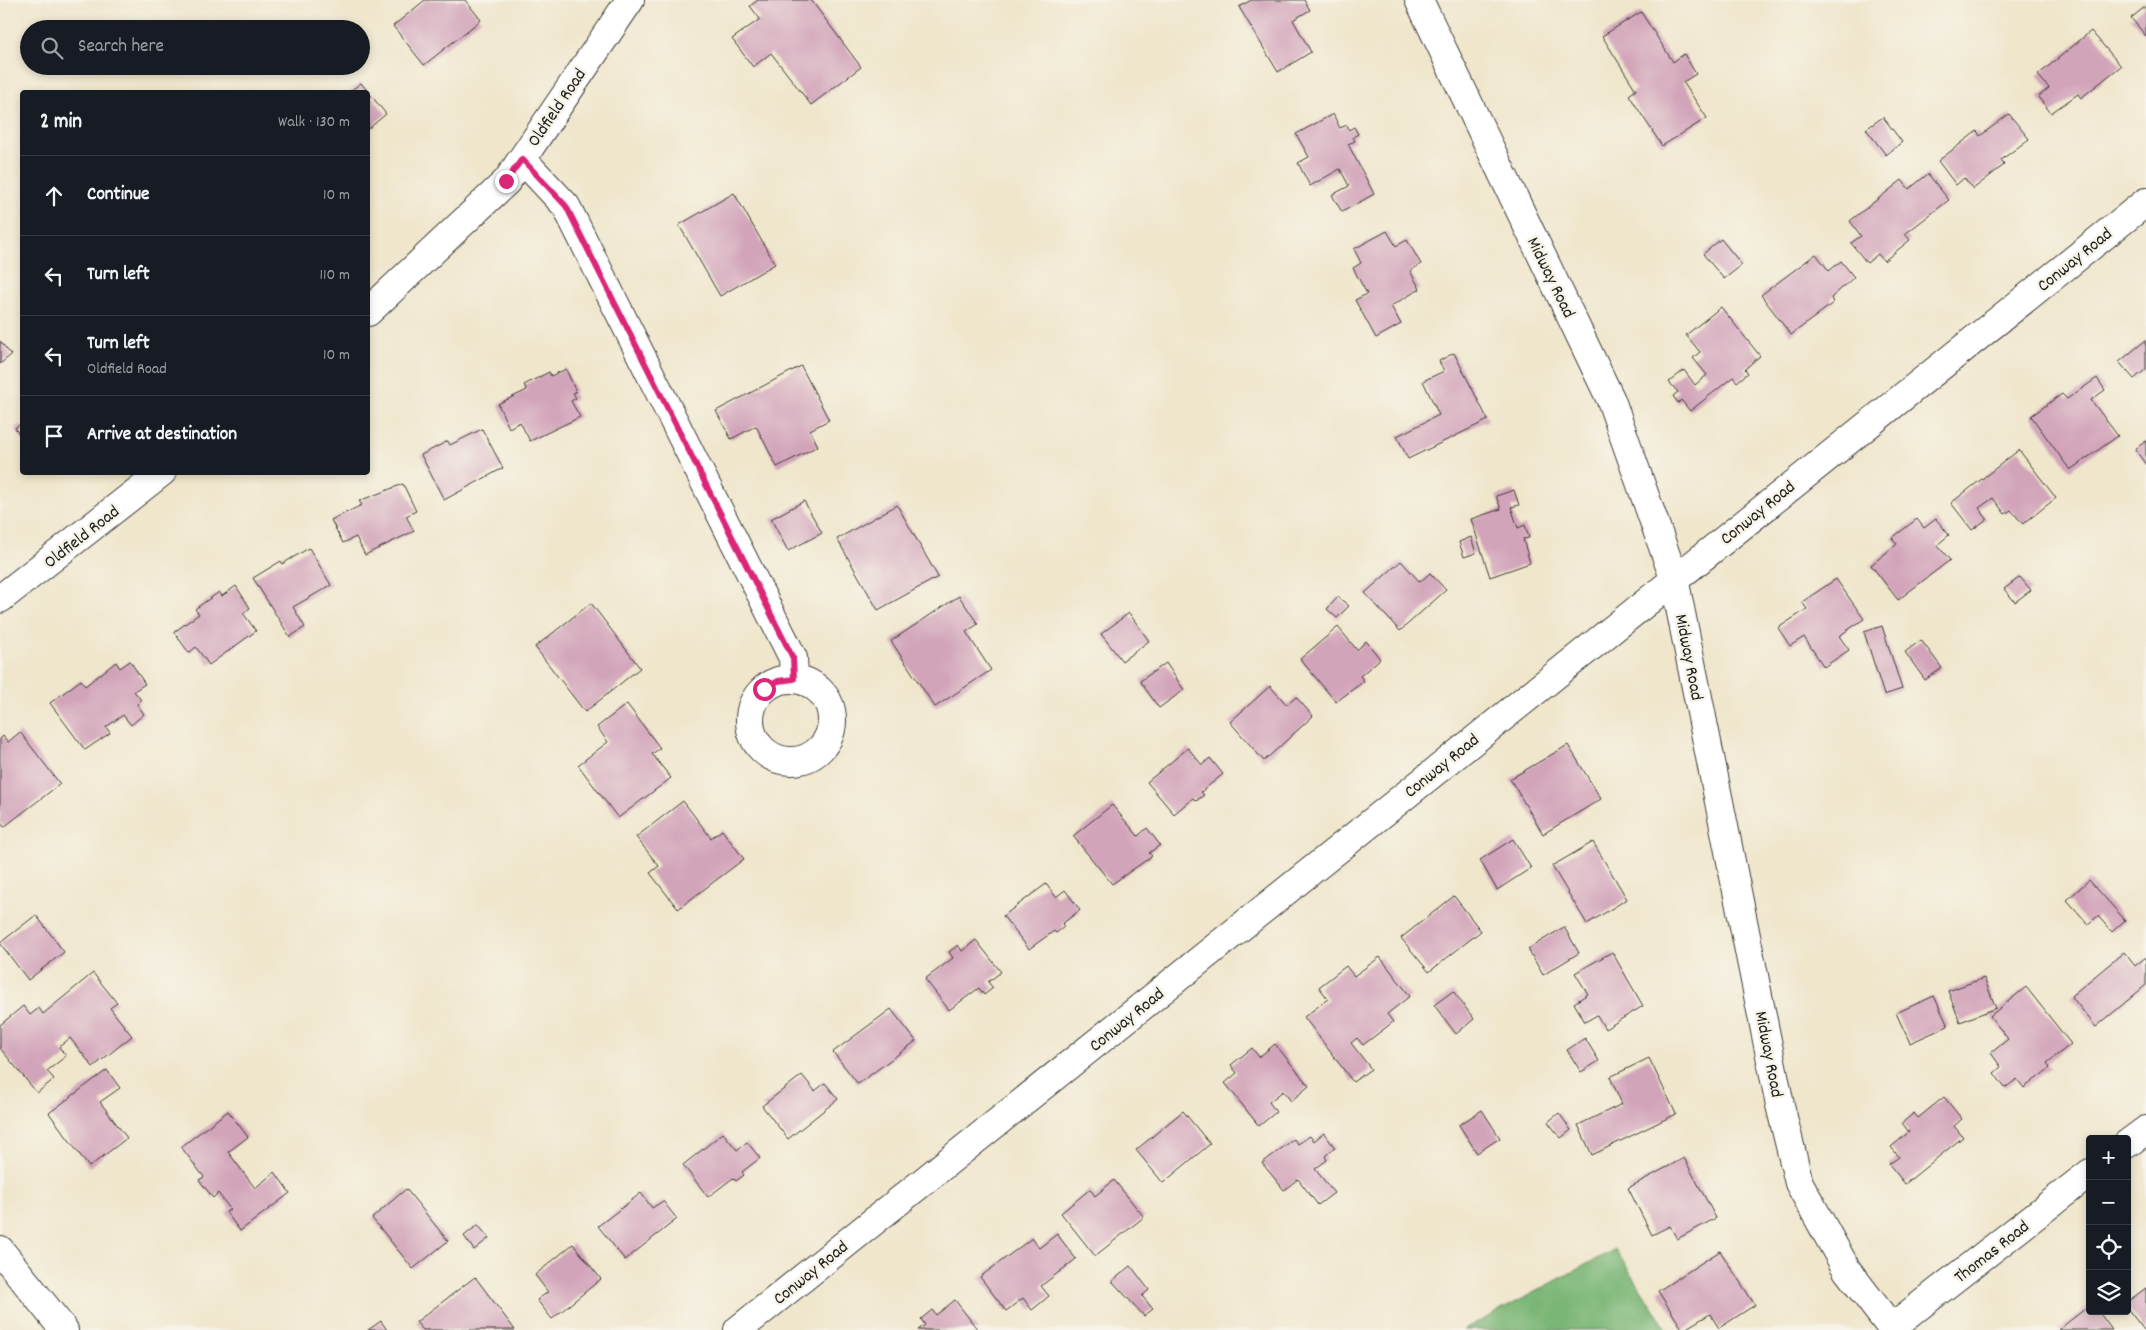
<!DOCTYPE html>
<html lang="en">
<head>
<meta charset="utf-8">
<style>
	body { margin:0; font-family:Dekko,sans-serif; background:#242831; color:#f1f3f6 }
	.controls { position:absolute; right:15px; bottom:15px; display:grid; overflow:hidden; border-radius:5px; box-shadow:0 2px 8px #0003 }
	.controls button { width:45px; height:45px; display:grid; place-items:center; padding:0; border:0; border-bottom:1px solid #363941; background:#171b24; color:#f1f3f6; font:25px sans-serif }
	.stop { position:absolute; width:15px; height:15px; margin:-11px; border:4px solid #db2777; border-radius:50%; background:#fff }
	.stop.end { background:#db2777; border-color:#fff; box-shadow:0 1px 5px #0008 }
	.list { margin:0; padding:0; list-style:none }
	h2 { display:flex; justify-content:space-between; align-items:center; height:65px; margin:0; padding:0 20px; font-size:21px }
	h2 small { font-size:16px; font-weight:400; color:#9ea1a6 }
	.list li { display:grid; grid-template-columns:32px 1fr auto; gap:15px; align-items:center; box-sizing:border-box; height:80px; padding:0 20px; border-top:1px solid #363941 }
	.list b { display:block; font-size:19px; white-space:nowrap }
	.list p { margin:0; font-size:16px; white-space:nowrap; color:#9ea1a6 }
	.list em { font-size:16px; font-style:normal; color:#9ea1a6 }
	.icon { flex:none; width:28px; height:28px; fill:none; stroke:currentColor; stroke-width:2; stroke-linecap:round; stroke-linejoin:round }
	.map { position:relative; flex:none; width:2146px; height:1330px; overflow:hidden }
	.search { position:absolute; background:#171b24; box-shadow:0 2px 8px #0003; left:20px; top:20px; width:350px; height:55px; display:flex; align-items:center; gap:12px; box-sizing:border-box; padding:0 18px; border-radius:28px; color:#9ea1a6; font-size:19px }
	.panel { position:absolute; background:#171b24; box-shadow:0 2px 8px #0003; left:20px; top:90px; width:350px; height:385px; border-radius:5px }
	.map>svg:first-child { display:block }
	.forest { fill:#7ab676; stroke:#4b6949 }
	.building { fill:#d2a4ba }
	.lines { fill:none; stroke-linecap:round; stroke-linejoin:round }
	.minor-casing { stroke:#3c3a36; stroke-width:30 }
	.minor { stroke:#fff; stroke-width:28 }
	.route { stroke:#db2777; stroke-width:6 }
	.labels { text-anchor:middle; stroke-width:5; stroke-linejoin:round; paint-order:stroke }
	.street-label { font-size:18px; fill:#1c1c1c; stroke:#f7f3e8 }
</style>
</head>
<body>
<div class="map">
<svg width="2146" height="1330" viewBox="0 0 2146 1330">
	<rect width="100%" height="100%" fill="#f7f3e8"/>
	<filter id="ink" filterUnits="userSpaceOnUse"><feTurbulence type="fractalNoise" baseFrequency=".02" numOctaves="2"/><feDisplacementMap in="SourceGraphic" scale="10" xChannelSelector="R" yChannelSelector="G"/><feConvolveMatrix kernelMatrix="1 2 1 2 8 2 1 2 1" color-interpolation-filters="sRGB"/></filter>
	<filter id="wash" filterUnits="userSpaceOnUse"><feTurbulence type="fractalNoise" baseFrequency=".0096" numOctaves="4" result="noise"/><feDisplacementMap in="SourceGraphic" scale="20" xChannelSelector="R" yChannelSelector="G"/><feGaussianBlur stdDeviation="1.12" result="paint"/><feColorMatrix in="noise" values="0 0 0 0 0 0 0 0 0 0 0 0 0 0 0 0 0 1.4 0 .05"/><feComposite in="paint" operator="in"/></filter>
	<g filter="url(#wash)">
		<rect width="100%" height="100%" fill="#efe6cc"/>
		<path class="forest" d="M 1615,1249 L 1668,1330 L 1464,1330 Z"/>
		<g id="blocks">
			<path class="building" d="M 425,0 L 465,0 L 481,20 L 424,65 L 393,26 Z
				M 758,0 L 811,0 L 861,67 L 811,105 L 771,53 L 753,67 L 732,39 L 760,19 L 750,6 Z
				M 1251,0 L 1304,0 L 1310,10 L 1293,20 L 1311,52 L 1278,72 L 1239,7 Z
				M 2146,6 L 2146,36 L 2131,18 Z
				M 1641,12 L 1673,62 L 1684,54 L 1696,74 L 1683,82 L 1707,118 L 1662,146 L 1629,95 L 1636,90 L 1602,36 Z
				M 2091,31 L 2121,66 L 2081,98 L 2078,94 L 2051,113 L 2038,97 L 2049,88 L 2038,75 Z
				M 361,83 L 386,114 L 368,129 L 368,92 L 349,92 Z
				M 1333,114 L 1340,128 L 1347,125 L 1349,130 L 1354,127 L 1358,134 L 1353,137 L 1355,141 L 1348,144 L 1374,194 L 1342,212 L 1332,195 L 1349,186 L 1340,169 L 1310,186 L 1298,163 L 1309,157 L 1296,134 Z
				M 2009,114 L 2029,139 L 2001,160 L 2004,165 L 1973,189 L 1964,178 L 1956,185 L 1938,161 L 1977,131 L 1980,136 Z
				M 1883,117 L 1902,142 L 1886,155 L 1866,129 Z
				M 1928,174 L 1949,200 L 1905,234 L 1910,240 L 1884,261 L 1878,254 L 1867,263 L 1851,243 L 1861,236 L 1850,221 L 1902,180 L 1909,189 Z
				M 734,193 L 775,264 L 720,296 L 679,225 Z
				M 1387,231 L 1396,246 L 1407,240 L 1421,264 L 1410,271 L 1420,289 L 1391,306 L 1401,324 L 1376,338 L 1355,300 L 1367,294 L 1353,268 L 1361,263 L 1354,249 Z
				M 1721,239 L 1742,265 L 1724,279 L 1703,254 Z
				M 1816,254 L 1829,271 L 1841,261 L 1854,277 L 1831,298 L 1833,303 L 1791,335 L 1761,295 Z
				M 1721,307 L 1760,356 L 1745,369 L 1748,373 L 1737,382 L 1733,377 L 1690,411 L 1681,400 L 1678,403 L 1673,396 L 1678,392 L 1669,382 L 1684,370 L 1695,385 L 1707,375 L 1693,358 L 1700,352 L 1686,335 Z
				M 2146,340 L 2146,369 L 2134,379 L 2119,362 Z
				M 0,341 L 11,355 L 0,364 Z
				M 1454,353 L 1488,420 L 1408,459 L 1397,436 L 1439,415 L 1423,381 L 1444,371 L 1439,361 Z
				M 801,366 L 829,420 L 810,430 L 818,446 L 777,467 L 756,426 L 731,439 L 716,411 Z
				M 566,369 L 576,392 L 573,393 L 576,398 L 571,401 L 580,417 L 530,441 L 520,422 L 509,428 L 498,404 L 527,390 L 524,385 L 549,372 L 551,376 Z
				M 2097,378 L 2105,390 L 2091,400 L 2118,436 L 2070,470 L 2031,416 L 2062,394 L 2067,399 Z
				M 22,423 L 22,439 L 15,428 Z
				M 482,429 L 503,468 L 444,500 L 421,455 L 448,441 L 450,445 Z
				M 2146,441 L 2146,465 L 2135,449 Z
				M 2019,450 L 2056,498 L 2023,524 L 2011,510 L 2005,514 L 1993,498 L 1979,508 L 1987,519 L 1972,530 L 1951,503 Z
				M 403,484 L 416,511 L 406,516 L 414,531 L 365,555 L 356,537 L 343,543 L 331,520 L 362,505 L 359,501 Z
				M 1514,490 L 1519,505 L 1511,507 L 1518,528 L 1525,525 L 1529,538 L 1523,539 L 1530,563 L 1490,577 L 1471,519 L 1501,509 L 1496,496 Z
				M 804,501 L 822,533 L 788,551 L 771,519 Z
				M 897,505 L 938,577 L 878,610 L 837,539 Z
				M 1917,519 L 1924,528 L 1936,519 L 1949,535 L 1937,545 L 1950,560 L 1898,600 L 1871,565 L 1897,544 L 1892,538 Z
				M 1471,537 L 1476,553 L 1464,557 L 1459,542 Z
				M 309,548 L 331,585 L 293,607 L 305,627 L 290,637 L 253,578 L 281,561 L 282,564 Z
				M 1401,561 L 1420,582 L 1430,573 L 1446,590 L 1400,631 L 1365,593 Z
				M 2020,577 L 2031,590 L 2015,602 L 2004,589 Z
				M 1836,579 L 1864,619 L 1839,636 L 1849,650 L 1824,667 L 1804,637 L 1790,646 L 1778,628 L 1807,609 L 1802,602 Z
				M 236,586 L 250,608 L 243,613 L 256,631 L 209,665 L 196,647 L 189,653 L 174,632 L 199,614 L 195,609 L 219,592 L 222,596 Z
				M 959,596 L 978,624 L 966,632 L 991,670 L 935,707 L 891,641 Z
				M 1338,597 L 1349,606 L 1337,618 L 1327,609 Z
				M 591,603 L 640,668 L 585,712 L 535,647 Z
				M 1129,613 L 1149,641 L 1122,661 L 1101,634 Z
				M 1882,626 L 1902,689 L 1884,695 L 1864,632 Z
				M 1338,627 L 1357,650 L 1366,641 L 1380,659 L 1360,676 L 1364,681 L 1336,702 L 1300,659 Z
				M 1921,640 L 1942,668 L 1925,680 L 1905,652 Z
				M 130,661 L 145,684 L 134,691 L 141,700 L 137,704 L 144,714 L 131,725 L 123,715 L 106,727 L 110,733 L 85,750 L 50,703 L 81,680 L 85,686 L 116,662 L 120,668 Z
				M 1166,663 L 1184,690 L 1159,708 L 1140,681 Z
				M 1270,686 L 1287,705 L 1296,697 L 1313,716 L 1264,761 L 1230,722 Z
				M 627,704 L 660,748 L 652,754 L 671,778 L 618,818 L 578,765 L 608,742 L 597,727 Z
				M 20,732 L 60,784 L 4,827 L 0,822 L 0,739 L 3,736 L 8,742 Z
				M 1568,745 L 1601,799 L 1543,834 L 1510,779 Z
				M 1188,748 L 1202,765 L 1210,758 L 1223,774 L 1201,792 L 1204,795 L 1196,801 L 1193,798 L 1174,814 L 1147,782 Z
				M 683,801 L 711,838 L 722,830 L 744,859 L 678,909 L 650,873 L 659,866 L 636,837 Z
				M 1112,805 L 1138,836 L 1147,828 L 1160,845 L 1149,853 L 1152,856 L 1112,884 L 1073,836 Z
				M 1513,839 L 1531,868 L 1497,890 L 1480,860 Z
				M 1593,842 L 1627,899 L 1587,924 L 1552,866 Z
				M 2089,880 L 2125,920 L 2112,932 L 2098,916 L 2088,924 L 2067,900 Z
				M 1046,884 L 1056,897 L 1065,890 L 1080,910 L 1062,924 L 1064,927 L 1056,933 L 1054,931 L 1029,949 L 1003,916 Z
				M 1454,896 L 1481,931 L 1429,972 L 1401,938 Z
				M 36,915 L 64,952 L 28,980 L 0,943 Z
				M 1564,927 L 1579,953 L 1543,975 L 1528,949 Z
				M 976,940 L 1001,972 L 988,982 L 993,988 L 984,995 L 979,988 L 949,1010 L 925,979 L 953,958 L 949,952 L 958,945 L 962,951 Z
				M 1612,952 L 1643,1006 L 1605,1029 L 1597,1015 L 1585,1022 L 1574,1003 L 1588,994 L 1575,973 Z
				M 2124,952 L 2135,966 L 2146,957 L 2146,985 L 2096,1027 L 2071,996 Z
				M 1380,957 L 1410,996 L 1387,1014 L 1393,1022 L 1363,1045 L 1357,1038 L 1351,1043 L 1371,1069 L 1353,1082 L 1304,1017 L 1328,999 L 1319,987 L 1346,966 L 1354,976 Z
				M 93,973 L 117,1003 L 110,1008 L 132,1036 L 93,1067 L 70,1038 L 59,1047 L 66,1056 L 47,1071 L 54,1079 L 37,1093 L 0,1048 L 0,1025 L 23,1006 L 30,1015 L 39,1008 L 43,1014 Z
				M 1984,978 L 1996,1008 L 1960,1022 L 1948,991 Z
				M 2026,987 L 2071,1044 L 2047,1063 L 2050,1068 L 2024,1088 L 2017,1079 L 2005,1088 L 1994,1073 L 2001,1067 L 1991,1053 L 2008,1039 L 1990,1016 Z
				M 1453,991 L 1474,1019 L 1456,1034 L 1434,1005 Z
				M 1934,996 L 1948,1026 L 1910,1043 L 1896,1013 Z
				M 891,1009 L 916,1041 L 858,1084 L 833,1052 Z
				M 1585,1038 L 1599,1061 L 1581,1072 L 1567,1050 Z
				M 1275,1044 L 1309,1086 L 1291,1101 L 1283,1091 L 1269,1102 L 1276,1112 L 1259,1126 L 1225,1083 L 1237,1073 L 1231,1065 L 1252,1048 L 1259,1057 Z
				M 1649,1058 L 1676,1114 L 1592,1155 L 1578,1125 L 1622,1104 L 1610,1077 Z
				M 107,1070 L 120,1088 L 100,1102 L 127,1138 L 89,1167 L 49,1113 Z
				M 802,1075 L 815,1091 L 825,1083 L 838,1099 L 788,1139 L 762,1106 Z
				M 1944,1097 L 1962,1119 L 1954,1126 L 1963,1137 L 1905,1184 L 1889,1164 L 1899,1157 L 1891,1147 L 1909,1132 L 1902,1123 L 1914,1113 L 1918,1118 Z
				M 1482,1110 L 1500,1138 L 1477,1153 L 1459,1125 Z
				M 228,1111 L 248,1137 L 228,1152 L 255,1188 L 275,1172 L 290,1193 L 240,1231 L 226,1212 L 230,1209 L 218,1193 L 213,1198 L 199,1180 L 204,1177 L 181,1147 Z
				M 1183,1111 L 1210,1144 L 1163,1183 L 1136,1150 Z
				M 1559,1113 L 1571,1130 L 1561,1138 L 1548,1122 Z
				M 723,1133 L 737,1150 L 747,1142 L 760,1158 L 742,1172 L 744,1175 L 736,1181 L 733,1178 L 708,1197 L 683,1165 Z
				M 1324,1133 L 1335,1148 L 1325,1156 L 1327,1160 L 1315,1169 L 1334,1193 L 1318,1205 L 1298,1179 L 1284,1190 L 1262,1163 L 1294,1139 L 1298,1144 L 1310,1136 L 1314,1141 Z
				M 1684,1158 L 1716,1218 L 1677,1239 L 1670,1226 L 1652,1235 L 1628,1188 Z
				M 1114,1180 L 1144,1217 L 1095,1256 L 1061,1213 L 1090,1189 L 1095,1196 Z
				M 406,1189 L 448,1241 L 413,1269 L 372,1218 Z
				M 641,1193 L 652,1208 L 663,1201 L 677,1219 L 625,1260 L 598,1226 Z
				M 478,1225 L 489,1238 L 474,1250 L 464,1236 Z
				M 1057,1234 L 1076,1259 L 1041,1286 L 1049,1296 L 1032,1310 L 1023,1298 L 1006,1311 L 980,1277 L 1032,1238 L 1039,1248 Z
				M 573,1244 L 601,1279 L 552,1319 L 537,1300 L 548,1292 L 535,1275 Z
				M 1720,1251 L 1755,1305 L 1719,1328 L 1710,1314 L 1683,1330 L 1658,1291 Z
				M 1131,1266 L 1149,1290 L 1142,1296 L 1153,1309 L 1144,1316 L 1112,1281 Z
				M 475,1277 L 515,1330 L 423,1330 L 416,1322 Z
				M 2146,1288 L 2146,1330 L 2144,1330 L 2127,1308 L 2127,1302 Z
				M 955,1300 L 978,1330 L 918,1330 L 925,1325 L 921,1319 L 932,1310 L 936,1315 Z
				M 2090,1305 L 2090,1311 L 2098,1311 L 2112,1330 L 2058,1330 Z
				M 381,1321 L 387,1330 L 368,1330 Z"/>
		</g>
	</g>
	<g filter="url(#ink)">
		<use href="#blocks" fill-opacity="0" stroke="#3c3a36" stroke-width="1"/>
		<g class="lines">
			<defs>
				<path id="minor" d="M 1419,0 L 1611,400 L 1674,578 L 1780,1105 L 1799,1183 L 1847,1270 L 1893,1330
					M 522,159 L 566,206 L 793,658 L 794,679
					M 368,312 L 507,181 L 630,0
					M 0,599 L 162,472
					M750 720a41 41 0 1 1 82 0a41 41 0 1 1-82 0Z
					M 2127,1144 L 2146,1130
					M 0,1250 L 64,1330
					M 1891,1328 L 2090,1173
					M 738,1330 L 2146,202"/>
			</defs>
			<use href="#minor" class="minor-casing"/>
			<use href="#minor" class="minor"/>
		</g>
	</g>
	<g class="lines" filter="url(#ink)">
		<path class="route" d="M 506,181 L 522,159 L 566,206 L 793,658 L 794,679 L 778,681 L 764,689"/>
	</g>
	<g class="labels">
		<g class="street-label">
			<text transform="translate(556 107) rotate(-56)" y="6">Oldfield Road</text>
			<text transform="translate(2074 259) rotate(-39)" y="6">Conway Road</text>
			<text transform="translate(1552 277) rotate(64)" y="6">Midway Road</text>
			<text transform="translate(1757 512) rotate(-39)" y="6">Conway Road</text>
			<text transform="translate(81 536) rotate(-38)" y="6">Oldfield Road</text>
			<text transform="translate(1690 657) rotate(79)" y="6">Midway Road</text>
			<text transform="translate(1441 765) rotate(-39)" y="6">Conway Road</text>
			<text transform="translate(1126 1019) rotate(-39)" y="6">Conway Road</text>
			<text transform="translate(1770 1054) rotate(79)" y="6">Midway Road</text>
			<text transform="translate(1991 1251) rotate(-38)" y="6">Thomas Road</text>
			<text transform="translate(810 1272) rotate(-39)" y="6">Conway Road</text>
		</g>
	</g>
</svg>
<div class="controls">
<button>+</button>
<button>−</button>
<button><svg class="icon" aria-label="locate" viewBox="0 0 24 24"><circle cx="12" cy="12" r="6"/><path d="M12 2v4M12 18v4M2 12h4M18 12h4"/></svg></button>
<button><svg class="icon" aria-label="layers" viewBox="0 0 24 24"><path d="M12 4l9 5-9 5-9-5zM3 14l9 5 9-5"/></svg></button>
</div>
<div class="stop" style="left:764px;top:689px"></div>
<div class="stop end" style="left:506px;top:181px"></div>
<div class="search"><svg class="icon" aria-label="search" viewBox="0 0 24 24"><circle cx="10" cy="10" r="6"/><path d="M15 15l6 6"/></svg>Search here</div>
<section class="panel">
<h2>2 min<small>Walk · 130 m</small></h2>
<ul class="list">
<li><svg class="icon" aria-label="ahead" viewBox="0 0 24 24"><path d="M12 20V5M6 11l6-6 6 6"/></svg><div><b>Continue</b></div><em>10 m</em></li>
<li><svg class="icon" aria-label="left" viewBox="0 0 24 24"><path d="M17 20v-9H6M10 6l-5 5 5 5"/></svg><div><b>Turn left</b></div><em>110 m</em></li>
<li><svg class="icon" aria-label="left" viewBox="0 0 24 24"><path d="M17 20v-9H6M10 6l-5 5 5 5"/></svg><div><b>Turn left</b><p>Oldfield Road</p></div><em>10 m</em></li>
<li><svg class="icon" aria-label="arrive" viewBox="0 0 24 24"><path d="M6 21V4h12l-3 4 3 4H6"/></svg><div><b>Arrive at destination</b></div></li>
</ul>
</section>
</div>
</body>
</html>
